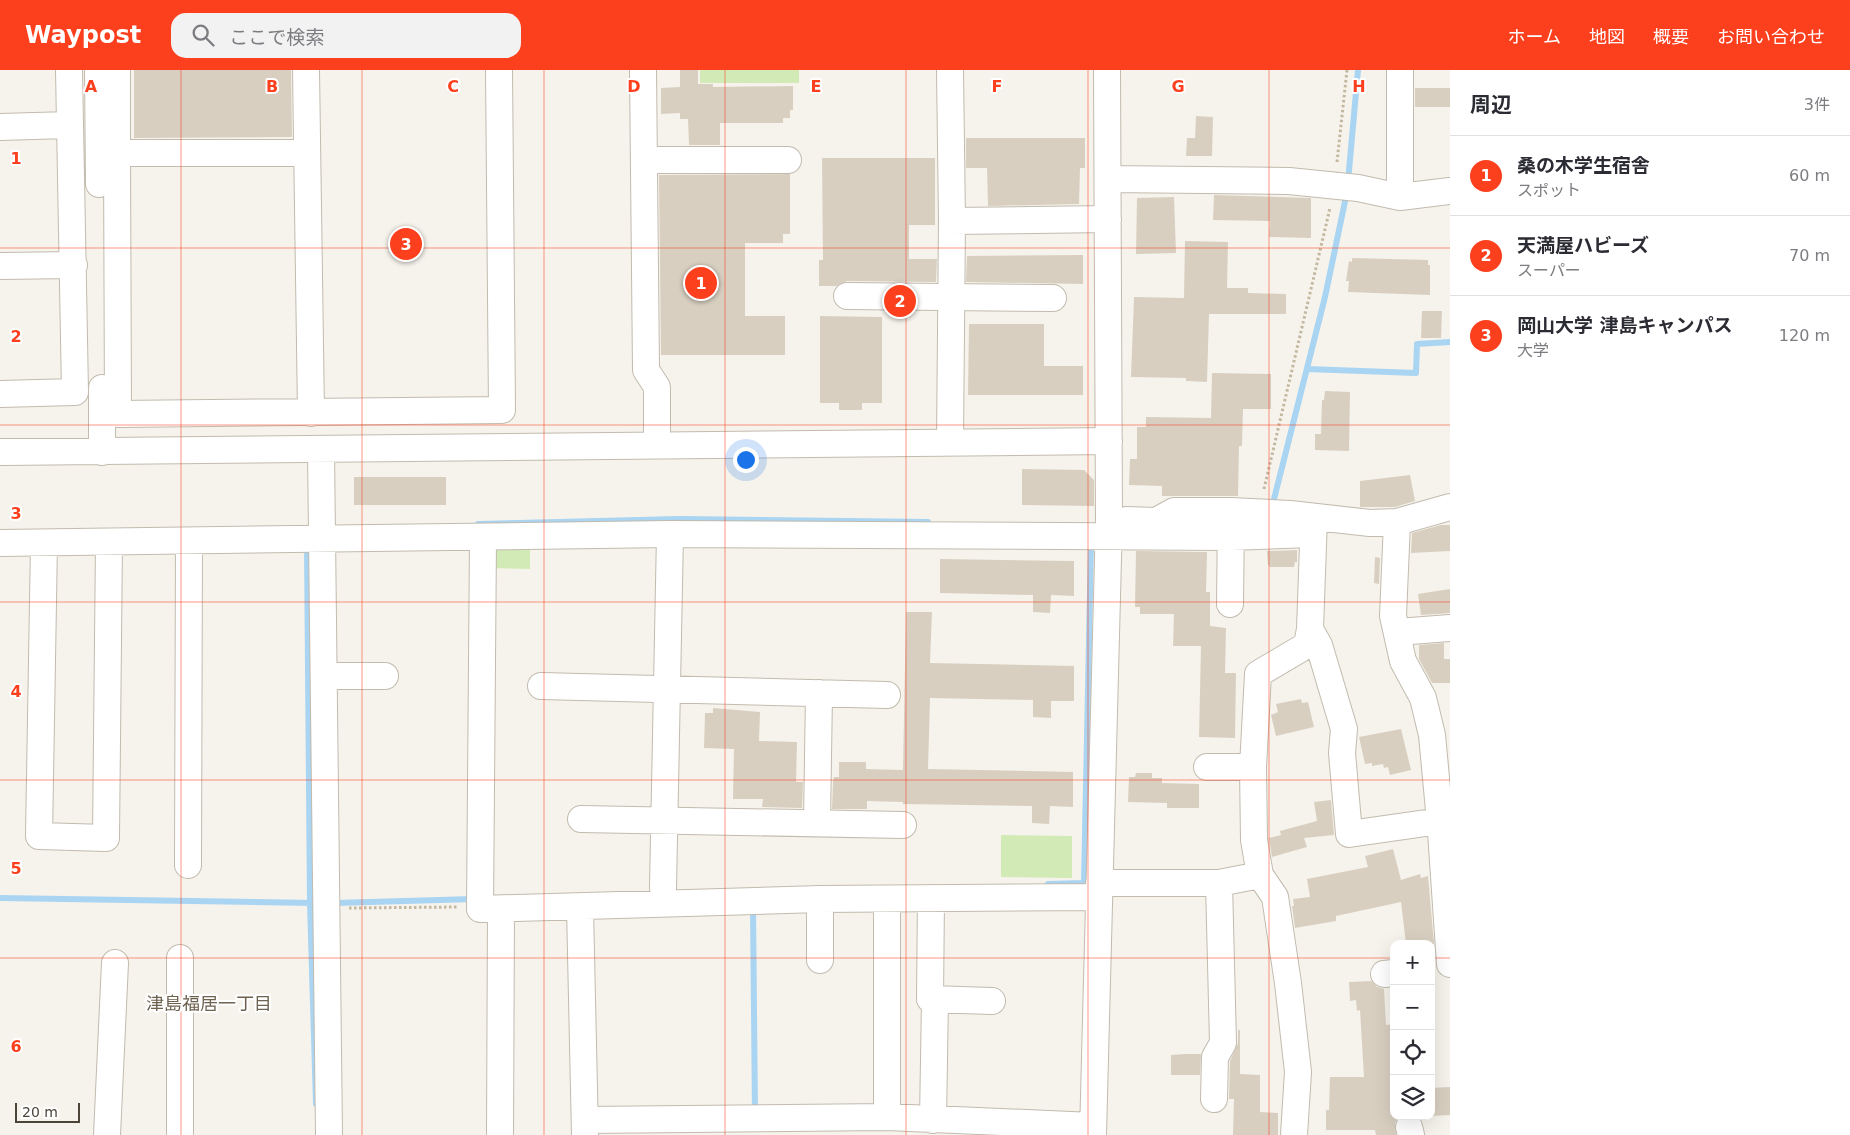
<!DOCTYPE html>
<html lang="ja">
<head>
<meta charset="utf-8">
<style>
	body { margin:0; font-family:"DejaVu Sans","Noto Sans JP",sans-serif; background:#f2f2f3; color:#2b2b33 }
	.controls { position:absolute; right:15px; bottom:15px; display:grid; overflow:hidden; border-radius:10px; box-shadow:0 5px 20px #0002 }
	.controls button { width:45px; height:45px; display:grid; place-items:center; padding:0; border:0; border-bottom:1px solid #e1e1e2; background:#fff; color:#2b2b33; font:25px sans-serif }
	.scale { position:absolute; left:15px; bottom:12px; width:65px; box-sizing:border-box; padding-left:5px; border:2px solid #4b4439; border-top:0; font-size:14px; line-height:18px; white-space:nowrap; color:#4b4439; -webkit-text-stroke:4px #fff; paint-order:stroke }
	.you { position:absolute; left:745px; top:389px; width:18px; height:18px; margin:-12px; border:4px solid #fff; border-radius:50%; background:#1a73e8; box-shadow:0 0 0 8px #1a73e833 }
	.badge { display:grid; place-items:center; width:32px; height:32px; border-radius:50%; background:#fc3f1d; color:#fff; font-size:16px; font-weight:700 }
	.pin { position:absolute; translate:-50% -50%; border:2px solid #fff; box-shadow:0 1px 5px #0006 }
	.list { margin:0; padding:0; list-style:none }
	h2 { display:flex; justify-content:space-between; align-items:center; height:65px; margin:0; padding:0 20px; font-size:21px }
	h2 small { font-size:16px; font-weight:400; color:#7c7c81 }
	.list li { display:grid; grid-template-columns:32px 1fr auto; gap:15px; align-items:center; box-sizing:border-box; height:80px; padding:0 20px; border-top:1px solid #e1e1e2 }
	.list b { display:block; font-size:19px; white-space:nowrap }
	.list p { margin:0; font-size:16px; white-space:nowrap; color:#7c7c81 }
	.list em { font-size:16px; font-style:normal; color:#7c7c81 }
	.icon { flex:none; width:28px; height:28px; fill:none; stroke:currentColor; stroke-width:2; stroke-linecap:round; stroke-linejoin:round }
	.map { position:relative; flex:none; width:1450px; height:1065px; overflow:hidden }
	header { display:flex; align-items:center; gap:30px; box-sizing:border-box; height:70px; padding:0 25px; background:#fc3f1d; color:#fff }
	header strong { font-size:24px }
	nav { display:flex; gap:28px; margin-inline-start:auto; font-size:18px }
	.search { width:350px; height:45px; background:#f2f2f3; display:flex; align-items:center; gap:12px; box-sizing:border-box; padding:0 18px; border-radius:15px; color:#7c7c81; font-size:19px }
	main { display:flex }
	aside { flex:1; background:#fff }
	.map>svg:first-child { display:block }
	.green { fill:#d2eab5 }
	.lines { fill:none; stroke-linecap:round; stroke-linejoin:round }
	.stream { stroke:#a9d4f2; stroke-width:6 }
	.building { fill:#d8cfc1 }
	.minor-casing { stroke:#c2bbae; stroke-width:28 }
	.path { stroke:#c4b79f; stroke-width:3; stroke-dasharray:2.5 2.5; stroke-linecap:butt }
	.minor { stroke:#fff; stroke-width:26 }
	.grid { fill:none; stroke:#fc3f1d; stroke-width:1; stroke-opacity:0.55 }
	.labels { text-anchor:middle; stroke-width:4; stroke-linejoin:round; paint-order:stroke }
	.neighbourhood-label { font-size:18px; fill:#6e6250; stroke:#fff }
	.grid-label { font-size:16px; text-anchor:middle; font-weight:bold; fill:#fc3f1d; stroke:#fff; stroke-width:4; stroke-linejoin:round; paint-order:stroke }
</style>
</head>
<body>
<header>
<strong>Waypost</strong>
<div class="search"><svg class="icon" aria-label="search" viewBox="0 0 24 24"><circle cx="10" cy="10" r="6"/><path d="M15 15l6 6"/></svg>ここで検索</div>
<nav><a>ホーム</a><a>地図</a><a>概要</a><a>お問い合わせ</a></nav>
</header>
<main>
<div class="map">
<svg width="1450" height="1065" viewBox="0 0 1450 1065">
	<rect width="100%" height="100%" fill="#f6f3ec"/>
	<path class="green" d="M 700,0 L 799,0 L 799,13 L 700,13 Z
		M 530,473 L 530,499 L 487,498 L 487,481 Z
		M 1001,765 L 1072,766 L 1072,808 L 1001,807 Z"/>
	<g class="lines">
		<path class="stream" d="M 1348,112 L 1358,0
			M 1307,299 L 1416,303 L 1417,274 L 1450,272
			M 1274,429 L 1325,227 L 1347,122
			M 478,454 L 679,449 L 928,452
			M 307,479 L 310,833 L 316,1034
			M 1048,814 L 1084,813 L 1091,472
			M 0,828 L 314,833
			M 335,833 L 474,829
			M 753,836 L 755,1044"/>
	</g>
	<path class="building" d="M 134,0 L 291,0 L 292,67 L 134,68 Z
		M 680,0 L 698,0 L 698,14 L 713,14 L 713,17 L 793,16 L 793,40 L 790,40 L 790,48 L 783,48 L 783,53 L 720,53 L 720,75 L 689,75 L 688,49 L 680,49 L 680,43 L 661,44 L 661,18 L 680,17 Z
		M 1415,18 L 1450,18 L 1450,37 L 1415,37 Z
		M 1196,46 L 1213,47 L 1212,86 L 1186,86 L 1187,68 L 1195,68 Z
		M 966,68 L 1085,68 L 1085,98 L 1080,98 L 1079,134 L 988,136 L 987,98 L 966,98 Z
		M 822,88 L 935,88 L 935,155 L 909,155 L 909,189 L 937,189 L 936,212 L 847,211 L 836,216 L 819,216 L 819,190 L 823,190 Z
		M 790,104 L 790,164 L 783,164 L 783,173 L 745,173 L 745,246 L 785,246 L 785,285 L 661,285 L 659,105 Z
		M 1214,125 L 1311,128 L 1311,168 L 1269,167 L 1270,151 L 1213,150 Z
		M 1174,127 L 1176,183 L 1136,184 L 1137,128 Z
		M 1185,171 L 1228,172 L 1227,218 L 1248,218 L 1248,223 L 1286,224 L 1286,244 L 1209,244 L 1207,312 L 1186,311 L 1186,308 L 1131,307 L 1134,227 L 1184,228 Z
		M 1083,185 L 1083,214 L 966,212 L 967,186 Z
		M 1352,188 L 1428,190 L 1428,195 L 1430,195 L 1430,225 L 1348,222 L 1349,211 L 1346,211 L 1349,191 L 1352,192 Z
		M 1422,241 L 1442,241 L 1441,268 L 1421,268 Z
		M 820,246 L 882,247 L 882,333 L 862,333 L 862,340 L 839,340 L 839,333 L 820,333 Z
		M 969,254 L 1044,254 L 1044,296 L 1083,296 L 1083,325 L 968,325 Z
		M 1212,303 L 1271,304 L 1271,339 L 1243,339 L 1242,376 L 1239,376 L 1238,426 L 1162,426 L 1162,416 L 1129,415 L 1130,389 L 1137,389 L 1137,357 L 1146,357 L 1146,347 L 1211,348 Z
		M 1325,321 L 1350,322 L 1349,381 L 1315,380 L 1315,364 L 1321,364 L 1322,330 L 1324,330 Z
		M 1022,399 L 1084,400 L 1094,410 L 1094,436 L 1022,435 Z
		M 1410,405 L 1415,431 L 1395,437 L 1360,437 L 1360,411 Z
		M 354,407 L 446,407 L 446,435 L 354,435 Z
		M 1441,455 L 1450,455 L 1450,481 L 1411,483 L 1412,463 Z
		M 1297,480 L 1297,492 L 1295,492 L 1294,497 L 1270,497 L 1268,495 L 1267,481 Z
		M 1136,481 L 1207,482 L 1206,522 L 1210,522 L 1210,556 L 1226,558 L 1225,603 L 1236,603 L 1235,668 L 1199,667 L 1201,576 L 1173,576 L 1174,544 L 1140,544 L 1140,537 L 1135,537 Z
		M 1375,487 L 1380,488 L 1379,514 L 1374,513 Z
		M 940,489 L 1074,491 L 1074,526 L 1051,525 L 1050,543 L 1033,542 L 1033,525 L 940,523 Z
		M 1450,519 L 1450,543 L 1421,545 L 1418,524 Z
		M 906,542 L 932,542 L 930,593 L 1074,596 L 1074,631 L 1051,631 L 1051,648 L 1033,647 L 1033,630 L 930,628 L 928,699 L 1073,702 L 1073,737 L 1050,736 L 1049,754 L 1032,753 L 1032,736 L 903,734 L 903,732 L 867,731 L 867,739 L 832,739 L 833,712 L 834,707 L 839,707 L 839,692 L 866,692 L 866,699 L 903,700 Z
		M 1444,573 L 1444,589 L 1450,589 L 1450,613 L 1432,613 L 1419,589 L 1419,575 Z
		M 1301,629 L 1302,633 L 1308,632 L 1314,657 L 1276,666 L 1271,645 L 1278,642 L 1276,634 Z
		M 713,638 L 760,642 L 759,671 L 797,672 L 796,712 L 803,712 L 802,738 L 762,737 L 763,729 L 733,729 L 734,679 L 704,678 L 705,643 L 713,643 Z
		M 1401,659 L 1411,700 L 1390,705 L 1388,697 L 1384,698 L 1383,694 L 1372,696 L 1372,693 L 1365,694 L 1359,667 Z
		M 1136,703 L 1152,703 L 1152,708 L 1162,708 L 1162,713 L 1199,714 L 1199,738 L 1167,738 L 1167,733 L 1128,732 L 1129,707 L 1135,707 Z
		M 1331,730 L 1334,765 L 1304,768 L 1307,777 L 1272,787 L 1269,768 L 1281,765 L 1280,761 L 1317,751 L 1314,732 Z
		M 1393,779 L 1401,810 L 1420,804 L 1421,808 L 1428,806 L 1434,874 L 1406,874 L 1401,832 L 1336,846 L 1336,851 L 1295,858 L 1292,836 L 1294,836 L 1293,829 L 1310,827 L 1307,809 L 1368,797 L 1365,786 Z
		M 1371,911 L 1377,917 L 1384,919 L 1386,955 L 1394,954 L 1394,1046 L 1398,1047 L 1395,1053 L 1396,1065 L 1376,1065 L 1375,1060 L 1326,1060 L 1326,1040 L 1329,1040 L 1330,1007 L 1364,1007 L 1360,940 L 1357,941 L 1356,930 L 1350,931 L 1349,912 Z
		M 1238,960 L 1240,960 L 1240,1004 L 1260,1005 L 1260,1042 L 1278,1043 L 1278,1065 L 1233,1065 L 1234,1029 L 1229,1029 L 1230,991 L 1238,973 Z
		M 1186,984 L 1201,984 L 1200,1005 L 1171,1005 L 1171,985 Z
		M 1450,1017 L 1450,1045 L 1431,1046 L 1431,1018 Z"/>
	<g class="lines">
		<defs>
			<path id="minor" d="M 98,0 L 99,114
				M 117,0 L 117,83 L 307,83
				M 306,0 L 311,343
				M 643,0 L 646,300 L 657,317 L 657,375
				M 0,57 L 69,55
				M 117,83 L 118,344 L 502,340 L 499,0
				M 644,90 L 788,90
				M 1108,109 L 1289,111 L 1358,118 L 1400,127 L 1450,121
				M 1400,127 L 1400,0
				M 952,151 L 1108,149
				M 0,196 L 74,195
				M 847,226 L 1053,228
				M 102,318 L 102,382
				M 0,324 L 75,322 L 69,0
				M 950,372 L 952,151 L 950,0
				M 321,380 L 329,1065
				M 0,382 L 1109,371
				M 1126,450 L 1156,451 L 1174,441 L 1231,441 L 1290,444 L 1370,453 L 1397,452 L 1450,437
				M 1397,452 L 1393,546 L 1403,591 L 1423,628 L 1432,665 L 1441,762 L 1450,894
				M 483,468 L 480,839 L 820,829 L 1099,827
				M 0,473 L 670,464 L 1231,467 L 1312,464
				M 44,473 L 39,766 L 106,768 L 109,472
				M 1230,534 L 1231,450
				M 1310,559 L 1319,575 L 1344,659 L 1342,683 L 1349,764 L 1440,751
				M 1397,562 L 1450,558
				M 324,606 L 385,606
				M 541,616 L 887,625
				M 1207,697 L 1253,697
				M 581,749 L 903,755
				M 817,753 L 819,623
				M 188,795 L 189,471
				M 1099,813 L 1219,813 L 1260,805
				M 663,818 L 670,464
				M 931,828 L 930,929 L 992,931
				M 820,829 L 820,890
				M 887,829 L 887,1047
				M 580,838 L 585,1065
				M 180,888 L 180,1065
				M 1384,904 L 1394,903
				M 1214,1029 L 1215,987 L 1223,973 L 1219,813
				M 585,1050 L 887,1047 L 1093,1056
				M 933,1050 L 935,929
				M 1409,1057 L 1411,1065
				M 107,1065 L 115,893
				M 500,1065 L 501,839
				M 1093,1065 L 1109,450 L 1107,0
				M 1294,1065 L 1298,1002 L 1288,913 L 1275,827 L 1260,805 L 1254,770 L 1253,697 L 1258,604 L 1307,575 L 1310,559 L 1314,447"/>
		</defs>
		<use href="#minor" class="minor-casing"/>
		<path class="path" d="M 1337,92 L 1347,0
			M 1264,419 L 1330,138
			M 349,838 L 458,837"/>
		<use href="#minor" class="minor"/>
	</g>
	<path class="grid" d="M 181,0 L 181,1065M 362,0 L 362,1065M 544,0 L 544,1065M 725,0 L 725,1065M 906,0 L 906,1065M 1088,0 L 1088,1065M 1269,0 L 1269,1065M 0,178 L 1450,178M 0,355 L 1450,355M 0,532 L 1450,532M 0,710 L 1450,710M 0,888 L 1394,888M 1431,888 L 1450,888"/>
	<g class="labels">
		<g class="neighbourhood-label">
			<text x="209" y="940">津島福居一丁目</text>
		</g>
	</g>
	<g class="grid-label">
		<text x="91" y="22">A</text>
		<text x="272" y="22">B</text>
		<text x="453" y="22">C</text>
		<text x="634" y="22">D</text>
		<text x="816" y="22">E</text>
		<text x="997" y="22">F</text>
		<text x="1178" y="22">G</text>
		<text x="1359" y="22">H</text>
		<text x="16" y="94">1</text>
		<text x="16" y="272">2</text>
		<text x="16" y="449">3</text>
		<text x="16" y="627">4</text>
		<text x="16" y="804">5</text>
		<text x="16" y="982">6</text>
	</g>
</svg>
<div class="controls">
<button>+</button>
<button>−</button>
<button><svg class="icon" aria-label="locate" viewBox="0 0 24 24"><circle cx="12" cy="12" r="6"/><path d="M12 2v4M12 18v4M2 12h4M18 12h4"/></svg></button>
<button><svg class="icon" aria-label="layers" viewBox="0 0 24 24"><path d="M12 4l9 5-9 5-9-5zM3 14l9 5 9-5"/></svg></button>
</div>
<div class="scale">20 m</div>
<div class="you"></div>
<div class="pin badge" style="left:701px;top:213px">1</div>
<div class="pin badge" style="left:900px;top:231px">2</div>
<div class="pin badge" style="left:406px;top:174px">3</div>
</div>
<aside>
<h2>周辺<small>3件</small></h2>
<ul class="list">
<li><span class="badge">1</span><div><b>桑の木学生宿舎</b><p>スポット</p></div><em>60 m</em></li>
<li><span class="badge">2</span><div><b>天満屋ハビーズ</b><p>スーパー</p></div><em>70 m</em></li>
<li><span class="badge">3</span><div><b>岡山大学 津島キャンパス</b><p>大学</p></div><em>120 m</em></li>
</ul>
</aside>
</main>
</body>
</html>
